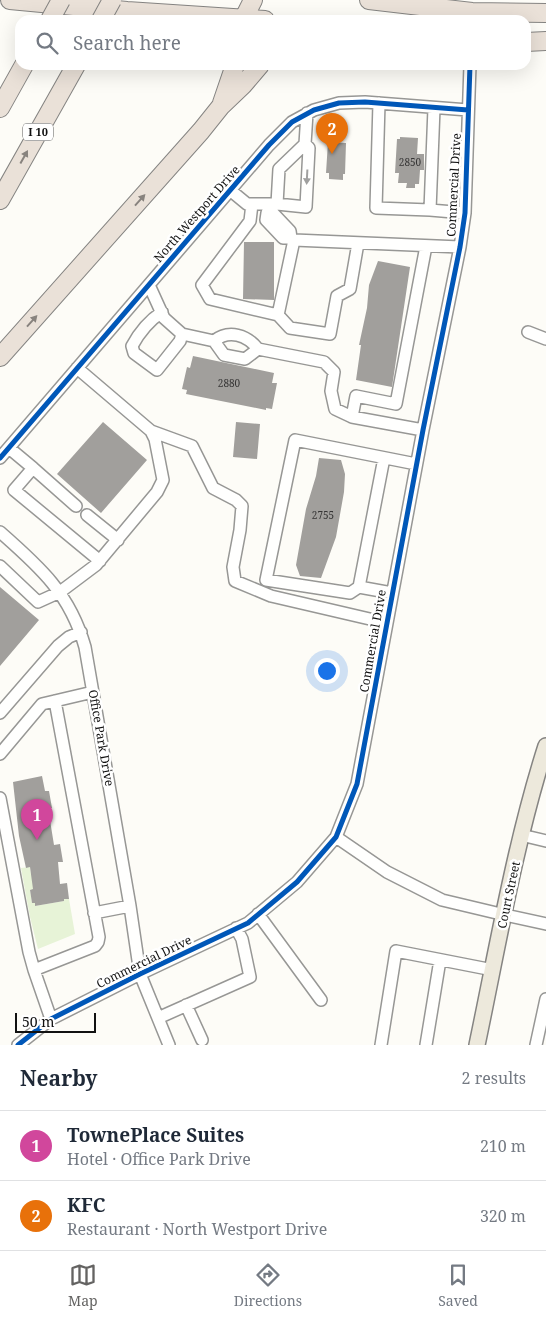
<!DOCTYPE html>
<html lang="en">
<head>
<meta charset="utf-8">
<style>
	body { margin:0; font-family:"Noto Serif",serif; background:#f2f2f3; color:#1f2937 }
	.scale { position:absolute; left:15px; bottom:12px; width:81px; box-sizing:border-box; padding-left:5px; border:2px solid #111; border-top:0; font-size:14px; line-height:18px; white-space:nowrap; color:#111; -webkit-text-stroke:4px #fff; paint-order:stroke }
	.you { position:absolute; left:326px; top:670px; width:18px; height:18px; margin:-12px; border:4px solid #fff; border-radius:50%; background:#1a73e8; box-shadow:0 0 0 8px #1a73e833 }
	.badge { display:grid; place-items:center; width:32px; height:32px; border-radius:50%; background:#646362; color:#fff; font-size:16px; font-weight:700 }
	.pin { position:absolute; translate:-50% -41px; filter:drop-shadow(0 1px 2px #0008) }
	.pin::after { content:''; position:absolute; top:26px; width:18px; height:15px; background:inherit; clip-path:polygon(0 0,100% 0,50% 100%) }
	.list { margin:0; padding:0; list-style:none }
	h2 { display:flex; justify-content:space-between; align-items:center; height:65px; margin:0; padding:0 20px; font-size:21px }
	h2 small { font-size:16px; font-weight:400; color:#747a83 }
	.list li { display:grid; grid-template-columns:32px 1fr auto; gap:15px; align-items:center; box-sizing:border-box; height:70px; padding:0 20px; border-top:1px solid #e0e1e3 }
	.list b { display:block; font-size:19px; white-space:nowrap }
	.list p { margin:0; font-size:16px; white-space:nowrap; color:#747a83 }
	.list em { font-size:16px; font-style:normal; color:#747a83 }
	.icon { flex:none; width:28px; height:28px; fill:none; stroke:currentColor; stroke-width:2; stroke-linecap:round; stroke-linejoin:round }
	.map { position:relative; flex:none; width:546px; height:1045px; overflow:hidden }
	.search { position:absolute; background:#fff; box-shadow:0 5px 20px #0002; left:15px; right:15px; top:15px; height:55px; display:flex; align-items:center; gap:12px; box-sizing:border-box; padding:0 18px; border-radius:15px; color:#747a83; font-size:19px }
	.sheet { height:205px; background:#fff }
	nav { display:flex; justify-content:space-around; align-items:center; box-sizing:border-box; height:70px; border-top:1px solid #e0e1e3; background:#fff; font-size:14px; color:#747a83 }
	nav a { display:grid; justify-items:center; gap:2px }
	nav .on { color:#646362 }
	.map>svg:first-child { display:block }
	.green { fill:#e7f3d7 }
	.building { fill:#a19f9c }
	.lines { fill:none; stroke-linecap:round; stroke-linejoin:round }
	.minor-casing { stroke:#979795; stroke-width:14 }
	.major-casing { stroke:#858482; stroke-width:18 }
	.highway-casing { stroke:#858482; stroke-width:20 }
	.minor { stroke:#fffffe; stroke-width:11 }
	.major { stroke:#ede9dc; stroke-width:15 }
	.highway { stroke:#eae1d8; stroke-width:18 }
	.highway-bridge-casing { stroke:#858482; stroke-width:20; stroke-linecap:butt }
	.highway-bridge { stroke:#eae1d8; stroke-width:18 }
	.cycleway-casing { stroke:#fff; stroke-width:8 }
	.cycleway { stroke:#0057b8; stroke-width:5 }
	.oneway { fill:#88837e }
	.oneway2 { fill:#a0a09f }
	.labels { text-anchor:middle; stroke-width:5; stroke-linejoin:round; paint-order:stroke }
	.number-label { font-size:10px; fill:#353434 }
	.shield { fill:#fff; stroke:#585858; stroke-width:1 }
	.shield-label { font-size:11px; font-weight:bold; fill:#111 }
	.street-label { font-size:12px; fill:#111; stroke:#fff }
</style>
</head>
<body>
<div class="map">
<svg width="546" height="1045" viewBox="0 0 546 1045">
	<rect width="100%" height="100%" fill="#fdfcf7"/>
	<path class="green" d="M 30,867 L 31,875 L 34,875 L 36,889 L 30,890 L 32,903 L 35,903 L 35,906 L 64,901 L 64,899 L 69,899 L 75,934 L 38,949 L 30,917 L 21,868 Z"/>
	<path class="building" d="M 400,137 L 418,138 L 417,154 L 424,154 L 424,170 L 420,170 L 419,184 L 415,184 L 415,188 L 406,188 L 407,183 L 398,183 L 399,173 L 395,173 L 397,139 L 400,139 Z
		M 328,142 L 346,143 L 345,174 L 343,174 L 343,180 L 329,179 L 329,173 L 326,173 Z
		M 244,242 L 274,242 L 274,300 L 243,299 Z
		M 378,261 L 410,267 L 392,387 L 356,380 L 361,345 L 359,345 L 367,308 L 369,285 Z
		M 193,356 L 274,373 L 272,383 L 277,383 L 272,409 L 266,408 L 266,410 L 186,394 L 187,390 L 182,389 L 187,367 L 190,368 Z
		M 103,422 L 147,460 L 101,513 L 57,474 Z
		M 236,422 L 260,424 L 257,459 L 233,457 Z
		M 319,458 L 341,460 L 345,474 L 344,492 L 336,537 L 321,578 L 300,576 L 296,565 L 306,509 L 316,476 Z
		M 0,587 L 39,620 L 0,666 Z
		M 42,776 L 45,791 L 49,791 L 52,808 L 48,808 L 54,845 L 60,844 L 63,862 L 58,862 L 60,884 L 67,883 L 69,899 L 64,899 L 64,901 L 35,906 L 35,903 L 32,903 L 30,890 L 33,889 L 30,867 L 26,868 L 19,836 L 13,782 Z"/>
	<g class="lines">
		<defs>
			<path id="minor" d="M 379,103 L 376,208 L 430,210 L 434,108
				M 305,144 L 307,113
				M 230,190 L 247,204 L 277,204 L 306,207 L 309,148 L 305,144 L 279,169 L 277,204
				M 252,204 L 250,221 L 202,285 L 210,299 L 278,315 L 294,240 L 460,247
				M 430,210 L 465,213
				M 291,238 L 283,238 L 266,220 L 267,213 L 272,212 L 290,231 L 291,238 L 294,240
				M 149,285 L 164,318 L 182,334 L 214,341 C 229,329 247,335 258,349 L 324,362 L 334,372 L 331,391 L 335,409 L 352,417 L 423,430
				M 162,312 C 150,320 139,333 132,346 L 134,353 L 157,370 L 180,341 L 182,334
				M 278,315 L 290,328 L 330,334 L 337,296 L 350,289 L 358,243
				M 528,332 L 546,339
				M 214,341 L 224,355 L 245,359 L 258,349
				M 352,417 L 356,396 L 396,404 L 426,246
				M 151,431 L 192,446 L 213,488 L 236,500 L 242,506 L 240,530 L 233,567 L 235,581 L 271,596 L 387,623
				M 9,448 L 33,468 L 14,490 L 100,561
				M 0,458 L 269,145 L 292,122 L 314,110 L 339,103 L 365,102 L 468,110
				M 33,468 L 76,506
				M 87,515 L 118,540
				M 0,532 C 41,568 70,594 85,647 L 130,906 L 140,974 L 169,1045
				M 0,566 L 38,602 L 60,592 L 96,565 L 157,492 L 163,480 L 155,439 L 151,431 L 77,368
				M 359,587 L 384,458
				M 392,593 L 359,587 L 350,593 L 266,580 L 295,440 L 416,464
				M 0,713 L 58,646 L 69,637 L 81,632
				M 0,754 L 42,704 L 93,692
				M 0,798 L 29,952 L 34,970 L 51,1019
				M 521,835 L 546,841
				M 336,837 L 387,872 L 442,900 L 505,915 L 546,924
				M 94,913 L 130,906
				M 258,914 L 321,1000
				M 34,970 L 95,946 L 98,942 L 99,937 L 55,701
				M 186,1005 L 202,1040
				M 158,1018 L 250,977 L 242,939 L 236,928
				M 18,1045 L 51,1019 L 140,974 L 248,923 L 297,882 L 336,837 L 357,784 L 423,430 L 460,247 L 465,213 L 470,65
				M 381,1045 L 396,951 L 493,970
				M 426,1045 L 440,960
				M 536,1045 L 546,999"/>
			<path id="major" d="M 477,1045 C 498,945 515,843 546,746"/>
			<path id="highway" d="M 10,0 L 127,11 L 265,20
				M 369,0 L 472,12 L 546,13
				M 243,20 L 253,0
				M 526,42 L 546,41
				M 222,103 L 235,65
				M 0,108 L 24,65
				M 0,200 L 76,65
				M 0,357 L 201,131 L 221,106 L 243,85 L 260,65"/>
		</defs>
		<use href="#minor" class="minor-casing"/>
		<use href="#major" class="major-casing"/>
		<use href="#highway" class="highway-casing"/>
		<use href="#minor" class="minor"/>
		<use href="#major" class="major"/>
		<use href="#highway" class="highway"/>
		<defs>
			<path id="highway-bridge" d="M 50,20 L 61,0
				M 101,20 L 112,0"/>
		</defs>
		<use href="#highway-bridge" class="highway-bridge-casing"/>
		<use href="#highway-bridge" class="highway-bridge"/>
		<defs>
			<path id="cycleway" d="M 0,458 L 269,145 L 292,122 L 314,110 L 339,103 L 365,102 L 468,110
				M 18,1045 L 51,1019 L 140,974 L 248,923 L 297,882 L 336,837 L 357,784 L 423,430 L 460,247 L 465,213 L 470,65"/>
		</defs>
		<use href="#cycleway" class="cycleway-casing"/>
		<use href="#cycleway" class="cycleway"/>
	</g>
	<defs><path id="oneway-solid" d="M-6-.8H1V-3.2L6.5 0L1 3.2V.8H-6Z" transform="scale(1.25)"/></defs>
	<g class="oneway">
		<use href="#oneway-solid" transform="translate(24 157) rotate(-61)"/>
		<use href="#oneway-solid" transform="translate(140 200) rotate(-48)"/>
		<use href="#oneway-solid" transform="translate(32 321) rotate(-48)"/>
	</g>
	<use class="oneway2" href="#oneway-solid" transform="translate(307 177) rotate(93)"/>
	<g class="labels">
		<g class="number-label">
			<text x="410" y="166">2850</text>
			<text x="229" y="387">2880</text>
			<text x="323" y="519">2755</text>
		</g>
		<rect class="shield" x="23" y="123.5" width="30" height="17" rx="4"/>
		<g class="shield-label">
			<text x="38" y="136">I 10</text>
		</g>
		<g class="street-label">
			<text transform="translate(454 185) rotate(-87)" y="4">Commercial Drive</text>
			<text transform="translate(197 214) rotate(-49)" y="4">North Westport Drive</text>
			<text transform="translate(373 641) rotate(-80)" y="4">Commercial Drive</text>
			<text transform="translate(101 738) rotate(80)" y="4">Office Park Drive</text>
			<text transform="translate(509 895) rotate(-78)" y="4">Court Street</text>
			<text transform="translate(144 962) rotate(-26)" y="4">Commercial Drive</text>
		</g>
	</g>
</svg>
<div class="scale">50 m</div>
<div class="you"></div>
<div class="pin badge" style="left:37px;top:840px;background:#d1479c">1</div>
<div class="pin badge" style="left:332px;top:154px;background:#e8710a">2</div>
<div class="search"><svg class="icon" aria-label="search" viewBox="0 0 24 24"><circle cx="10" cy="10" r="6"/><path d="M15 15l6 6"/></svg>Search here</div>
</div>
<section class="sheet">
<h2>Nearby<small>2 results</small></h2>
<ul class="list">
<li><span class="badge" style="background:#d1479c">1</span><div><b>TownePlace Suites</b><p>Hotel · Office Park Drive</p></div><em>210 m</em></li>
<li><span class="badge" style="background:#e8710a">2</span><div><b>KFC</b><p>Restaurant · North Westport Drive</p></div><em>320 m</em></li>
</ul>
</section>
<nav>
<a class="on"><svg class="icon" aria-label="map" viewBox="0 0 24 24"><path d="M3 6l6-2 6 2 6-2v14l-6 2-6-2-6 2zM9 4v14M15 6v14"/></svg>Map</a>
<a><svg class="icon" aria-label="directions" viewBox="0 0 24 24"><path d="M12 3l9 9-9 9-9-9zM9 14v-3h6M13 9l2 2-2 2"/></svg>Directions</a>
<a><svg class="icon" aria-label="saved" viewBox="0 0 24 24"><path d="M7 4h10v16l-5-4-5 4z"/></svg>Saved</a>
</nav>
</body>
</html>
